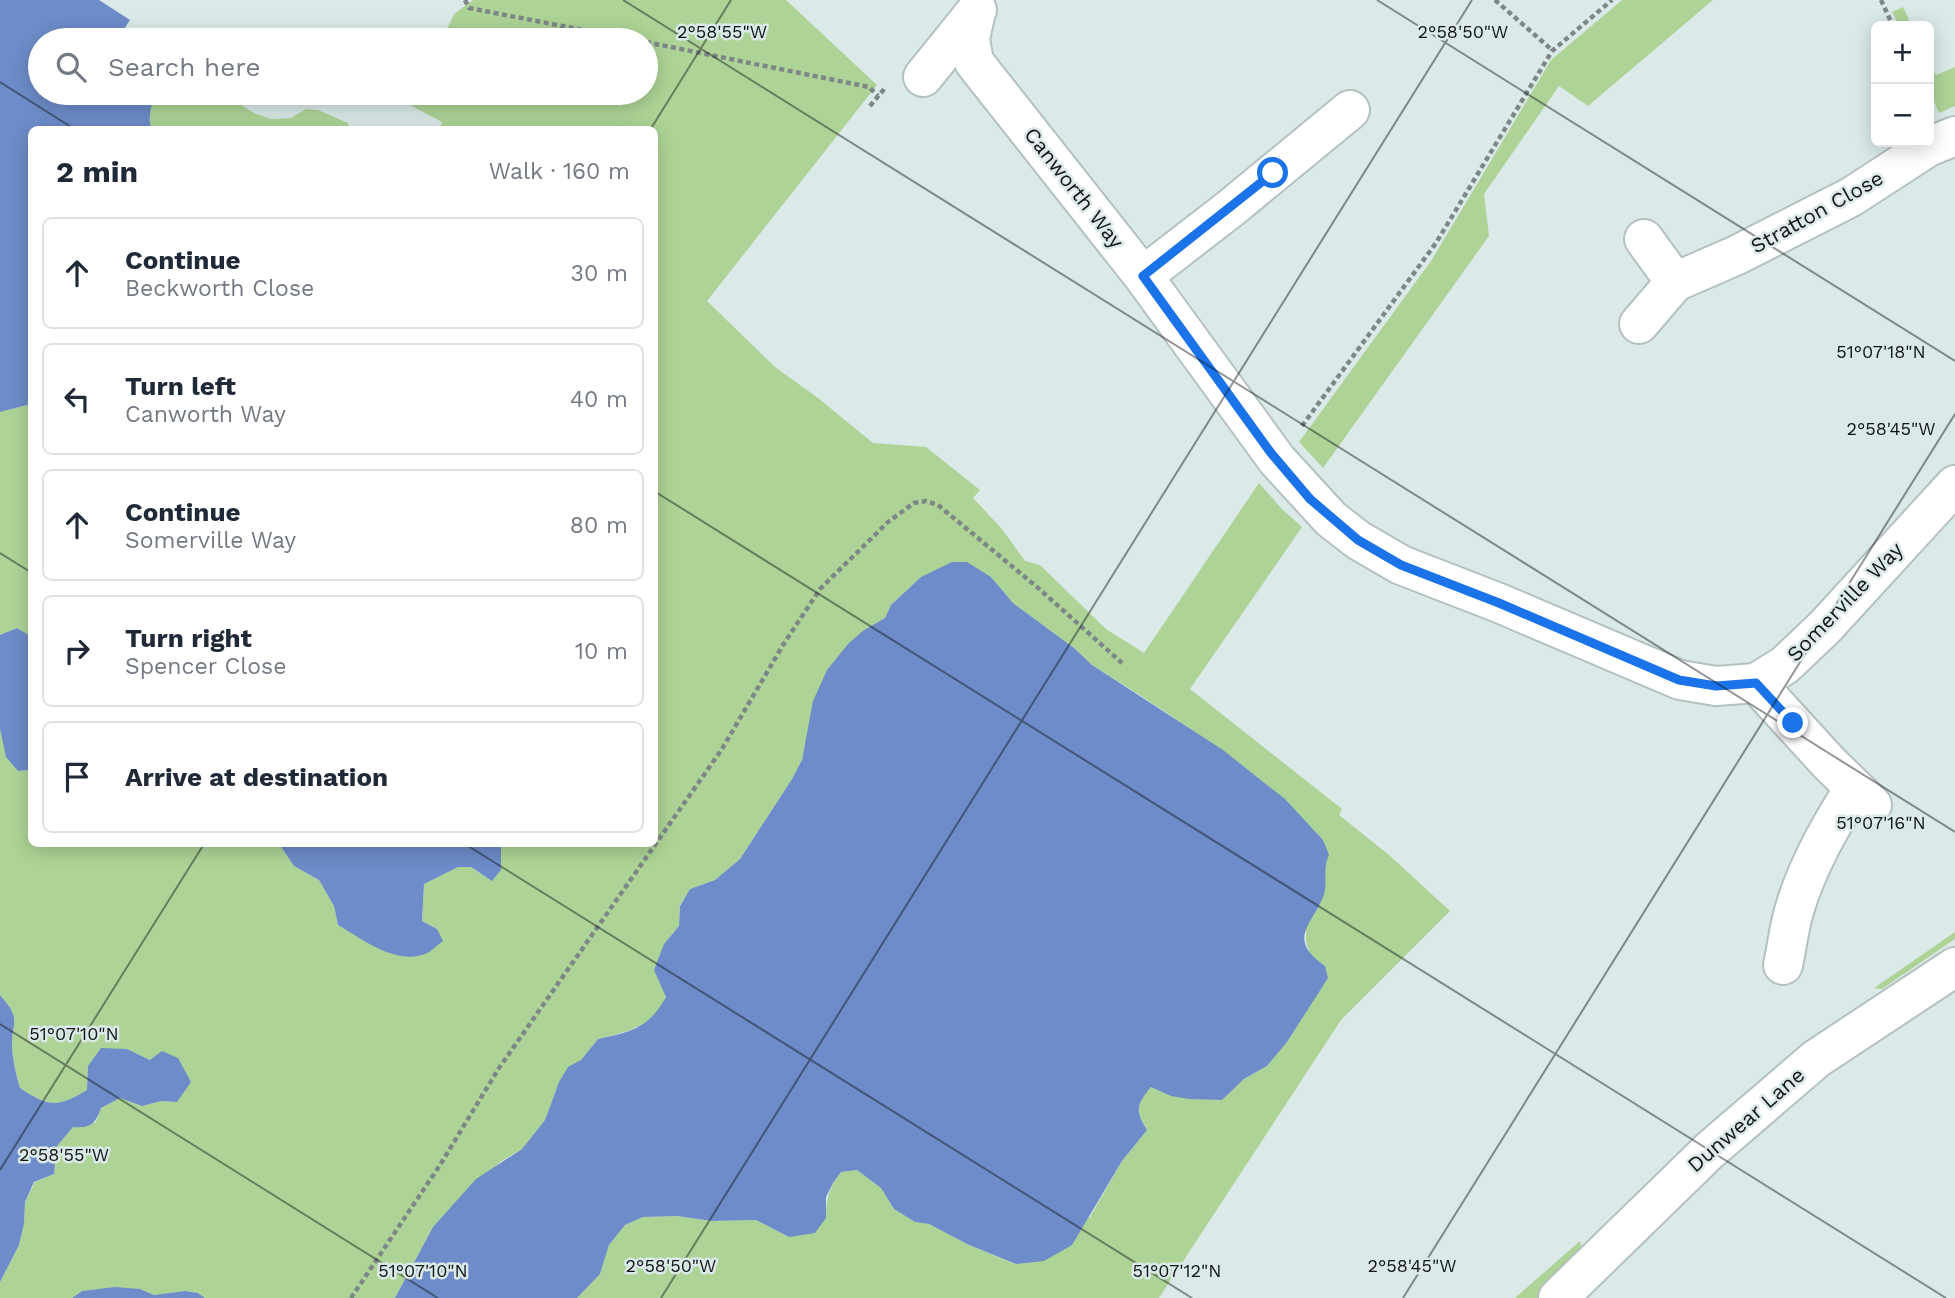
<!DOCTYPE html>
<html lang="en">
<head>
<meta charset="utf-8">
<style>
	body { margin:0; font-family:"Work Sans",sans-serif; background:#f2f2f3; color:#1f2937 }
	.controls { position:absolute; right:21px; top:21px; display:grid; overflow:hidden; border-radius:10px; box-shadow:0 4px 18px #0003 }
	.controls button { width:63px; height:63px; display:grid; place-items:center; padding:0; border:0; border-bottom:2px solid #e0e1e3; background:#fff; color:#1f2937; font:35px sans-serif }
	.stop { position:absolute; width:21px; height:21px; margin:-16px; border:5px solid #1a73e8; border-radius:50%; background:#fff }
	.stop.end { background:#1a73e8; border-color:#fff; box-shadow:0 2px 7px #0008 }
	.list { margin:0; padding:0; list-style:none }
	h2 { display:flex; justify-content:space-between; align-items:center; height:91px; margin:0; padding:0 28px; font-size:30px }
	h2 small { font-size:23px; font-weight:400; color:#747a83 }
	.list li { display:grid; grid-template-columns:46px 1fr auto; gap:21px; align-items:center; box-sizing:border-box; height:112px; margin:0 14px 14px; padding:0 14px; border:2px solid #e0e1e3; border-radius:10px }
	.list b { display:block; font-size:26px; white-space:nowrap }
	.list p { margin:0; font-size:23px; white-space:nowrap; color:#747a83 }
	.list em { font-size:23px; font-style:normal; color:#747a83 }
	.icon { flex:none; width:38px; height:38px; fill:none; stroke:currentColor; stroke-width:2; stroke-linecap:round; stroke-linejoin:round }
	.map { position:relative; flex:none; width:1955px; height:1298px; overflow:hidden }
	.search { position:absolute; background:#fff; box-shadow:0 4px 18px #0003; left:28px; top:28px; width:630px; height:77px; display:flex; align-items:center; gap:18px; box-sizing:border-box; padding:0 24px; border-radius:38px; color:#747a83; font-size:26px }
	.panel { position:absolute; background:#fff; box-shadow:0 4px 18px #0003; left:28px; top:126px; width:630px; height:721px; border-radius:10px }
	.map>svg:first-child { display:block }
	.green { fill:#add496 }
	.water { fill:#6d8cc9 }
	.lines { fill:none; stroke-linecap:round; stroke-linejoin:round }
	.minor-casing { stroke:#b3c1c1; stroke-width:42 }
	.path { stroke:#7e8788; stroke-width:4.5; stroke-dasharray:5 3.5; stroke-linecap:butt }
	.minor { stroke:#fff; stroke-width:38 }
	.route { stroke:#1a73e8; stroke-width:9 }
	.ticks { fill:none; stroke:#111516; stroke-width:2; stroke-opacity:0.45 }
	.labels { text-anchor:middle; stroke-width:5; stroke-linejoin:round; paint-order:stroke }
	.street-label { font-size:21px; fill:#111516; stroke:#dbe9e9 }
	.ticks-label { font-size:18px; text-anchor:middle; fill:#111516; stroke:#dbe9e9; stroke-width:5; stroke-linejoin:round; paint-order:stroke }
</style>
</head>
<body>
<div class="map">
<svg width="1955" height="1298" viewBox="0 0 1955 1298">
	<rect width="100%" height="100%" fill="#dbe9e9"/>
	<path class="green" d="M 473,0 L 786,0 L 877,85 L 707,301 L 775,367 L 818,398 L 873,443 L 926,447 L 980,490 L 973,498 L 1002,529 L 1025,561 L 1040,565 L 1106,629 L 1144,653 L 1259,483 L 1282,509 L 1302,527 L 1190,689 L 1342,809 L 1339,815 L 1389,855 L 1450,911 L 1341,1020 L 1159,1298 L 577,1298 L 600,1274 L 609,1245 L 625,1225 L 643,1217 L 677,1216 L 712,1221 L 756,1220 L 789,1237 L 826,1218 C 826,1199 829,1187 841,1172 L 857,1170 L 881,1188 L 894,1209 L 915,1222 L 929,1224 L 967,1244 L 1015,1264 L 1090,1217 L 1122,1161 L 1147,1130 C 1135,1109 1136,1104 1151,1087 C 1178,1099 1194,1097 1222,1100 L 1244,1079 L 1267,1066 L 1287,1042 L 1314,999 L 1325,966 L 1311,956 L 1306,942 L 1306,925 L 1324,893 L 1323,840 C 1256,768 1175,717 1092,665 L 1074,648 L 1013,603 L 991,577 L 921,577 L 891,605 L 885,618 L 864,630 L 805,744 L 802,760 L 792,779 L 740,859 L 715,880 L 690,889 L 680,905 L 679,926 L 664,944 C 665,958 669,986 665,998 C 656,1026 623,1033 598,1039 L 581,1060 L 568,1068 L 559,1082 L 545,1120 L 522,1149 L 500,1162 L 433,1227 L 395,1298 L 205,1298 L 198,1293 L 186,1291 L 154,1295 L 140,1289 L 82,1291 L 72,1298 L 0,1298 L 0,1282 L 19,1245 L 24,1224 L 25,1202 L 35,1182 L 54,1174 L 57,1146 L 73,1127 L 96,1122 L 101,1108 L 120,1098 L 142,1106 L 161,1101 L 177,1102 L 150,1060 L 127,1049 L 88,1066 L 87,1090 C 57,1108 50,1107 20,1088 C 17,1075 13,1062 12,1048 C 11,1021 23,1021 0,995 L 0,729 L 3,742 L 18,771 L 31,770 L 32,844 L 279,844 L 294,866 L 319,880 L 334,906 L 338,925 L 385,951 L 406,957 L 437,929 L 422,921 L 424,884 L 458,867 L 471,867 L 479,873 L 501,844 L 654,844 L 654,130 L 439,129 L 442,122 L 410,105 L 416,93 L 646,93 L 646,40 L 442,40 L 454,14 Z
		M 1622,0 L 1713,0 L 1588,106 L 1559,86 L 1484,194 L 1489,236 L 1323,468 L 1299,442 L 1431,261 L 1551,60 Z
		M 1903,7 L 1912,26 L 1899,26 L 1892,12 Z
		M 1929,62 L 1936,75 L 1955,67 L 1955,106 L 1939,113 L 1929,90 Z
		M 152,93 L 222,93 L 254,113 L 271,119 L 291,118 L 306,109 L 318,110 L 348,123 L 350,129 L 152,129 C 146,116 154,106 152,93 Z
		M 31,404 L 31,637 L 17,628 L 0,635 L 0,412 Z
		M 1955,932 L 1955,939 L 1882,989 L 1874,988 Z
		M 1580,1241 L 1583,1253 L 1578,1261 L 1537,1298 L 1515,1298 Z"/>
	<path class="water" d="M 0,0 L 99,0 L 130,20 L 117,40 L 40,40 L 40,93 L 152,93 C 154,106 146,116 152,129 L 32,130 L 31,404 L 0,412 Z
		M 952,562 L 967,562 L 991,577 L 1013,603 L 1074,648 L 1092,665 L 1223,750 L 1267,785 L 1285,799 L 1323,840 L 1329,855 C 1322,870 1328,880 1324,894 C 1315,923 1284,938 1325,966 L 1328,978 L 1287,1042 L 1267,1066 L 1244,1079 L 1222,1100 L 1189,1099 L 1171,1096 L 1151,1087 C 1136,1105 1135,1110 1147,1130 L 1122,1161 L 1072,1245 L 1044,1261 L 1016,1264 L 967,1244 L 929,1224 L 915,1222 L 894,1209 L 881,1188 L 857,1170 L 841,1172 L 833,1183 L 826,1197 L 826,1218 L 815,1233 L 789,1237 L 756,1220 L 712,1221 L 677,1216 L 643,1217 L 625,1225 L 609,1245 L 600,1274 L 577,1298 L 395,1298 L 433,1227 L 476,1179 L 522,1149 L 545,1120 L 559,1082 L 568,1067 L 581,1060 L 598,1039 C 631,1032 649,1028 666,997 L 654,970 L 664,944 L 679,926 L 680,906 L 690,889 L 715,880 L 740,859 L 792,779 L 802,760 L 813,701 L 827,670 L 848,644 L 864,630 L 885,618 L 891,605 L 921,577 Z
		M 17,628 L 32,637 L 31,770 L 18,771 L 6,757 L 0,729 L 0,635 Z
		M 279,844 L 501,844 L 501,870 L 492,881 L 471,867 L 458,867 L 424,884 L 422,921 L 437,929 L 443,941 C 437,945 431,952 425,954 C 395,965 362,939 338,925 L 334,906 L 319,880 L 294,866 Z
		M 0,995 C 23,1021 11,1021 12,1048 C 13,1062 16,1074 20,1088 C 49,1107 57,1108 87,1090 L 88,1066 L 101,1048 L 127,1049 L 150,1060 L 162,1051 L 178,1058 L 191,1082 L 177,1102 L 161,1101 L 142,1106 L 120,1098 L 101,1108 C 95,1125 90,1128 73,1127 L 57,1146 L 54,1174 L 34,1182 L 25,1202 L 24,1224 L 19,1245 L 0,1282 Z
		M 115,1287 L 140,1289 L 154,1295 L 185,1291 L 198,1293 L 205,1298 L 72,1298 L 82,1291 Z"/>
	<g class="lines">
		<defs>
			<path id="minor" d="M 976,11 L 970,39 L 974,62 L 1143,276 L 1277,460 L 1331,519 L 1358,540 L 1401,565 L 1499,603 L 1680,680 L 1716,686 L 1756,683 L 1785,665 L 1825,627 L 1955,485
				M 923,77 L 977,10
				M 1644,239 L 1675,282
				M 1143,276 L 1231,208 L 1350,110
				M 1639,324 L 1675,282 L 1737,255 L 1851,197 L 1928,147 L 1955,136
				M 1756,683 L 1829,763 L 1872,805
				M 1783,965 C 1787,947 1789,928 1794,911 C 1807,866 1830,827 1854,788
				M 1558,1298 L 1709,1151 L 1816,1059 L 1955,967"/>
		</defs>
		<use href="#minor" class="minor-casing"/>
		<path class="path" d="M 465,0 L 469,8 L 635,40
			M 1495,0 L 1552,50
			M 1881,0 L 1893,26
			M 646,42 L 869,87 L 878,96
			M 870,106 L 885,88
			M 1302,426 L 1436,243 L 1552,51 L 1612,0
			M 351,1298 L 440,1165 L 499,1068 L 722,749 L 783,645 L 820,589 L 888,522 L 914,503 L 926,501 L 938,505 L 1037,587 L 1122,663"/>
		<use href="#minor" class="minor"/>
	</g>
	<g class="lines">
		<path class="route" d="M 1273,173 L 1143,276 L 1271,453 L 1310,499 L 1358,540 L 1401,565 L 1499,603 L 1679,680 L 1716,686 L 1756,683 L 1793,723"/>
	</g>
	<path class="ticks" d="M 623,0 L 1955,832M 1377,0 L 1955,361M 0,82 L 76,130M 650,130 L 731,0M 654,491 L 1946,1298M 0,553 L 32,573M 465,844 L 1192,1298M 0,1024 L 438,1298M 0,1170 L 204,844M 661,1298 L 1472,0M 1403,1298 L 1955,414"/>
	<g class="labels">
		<g class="street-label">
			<text transform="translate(1074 188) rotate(52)" y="7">Canworth Way</text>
			<text transform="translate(1817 212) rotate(-29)" y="7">Stratton Close</text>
			<text transform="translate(1845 602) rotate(-46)" y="7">Somerville Way</text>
			<text transform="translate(1746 1120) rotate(-41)" y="7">Dunwear Lane</text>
		</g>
	</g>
	<g class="ticks-label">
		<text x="722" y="38">2°58'55"W</text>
		<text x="1463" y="38">2°58'50"W</text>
		<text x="1881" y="358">51°07'18"N</text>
		<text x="1891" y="435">2°58'45"W</text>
		<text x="1881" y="829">51°07'16"N</text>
		<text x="74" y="1040">51°07'10"N</text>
		<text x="64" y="1161">2°58'55"W</text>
		<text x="671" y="1272">2°58'50"W</text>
		<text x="1412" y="1272">2°58'45"W</text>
		<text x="423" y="1277">51°07'10"N</text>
		<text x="1177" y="1277">51°07'12"N</text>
	</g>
</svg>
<div class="controls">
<button>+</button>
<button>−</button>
</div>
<div class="stop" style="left:1273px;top:173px"></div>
<div class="stop end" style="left:1793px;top:723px"></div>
<div class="search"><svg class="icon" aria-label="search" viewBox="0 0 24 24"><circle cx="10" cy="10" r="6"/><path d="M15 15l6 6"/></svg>Search here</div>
<section class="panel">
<h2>2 min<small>Walk · 160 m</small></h2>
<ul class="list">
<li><svg class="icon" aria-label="ahead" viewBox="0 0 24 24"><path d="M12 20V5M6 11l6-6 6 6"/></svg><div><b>Continue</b><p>Beckworth Close</p></div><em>30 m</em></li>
<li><svg class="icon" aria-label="left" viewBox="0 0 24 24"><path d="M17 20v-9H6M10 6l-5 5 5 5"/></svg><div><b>Turn left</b><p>Canworth Way</p></div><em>40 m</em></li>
<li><svg class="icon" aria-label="ahead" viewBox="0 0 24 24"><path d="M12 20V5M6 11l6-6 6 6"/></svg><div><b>Continue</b><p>Somerville Way</p></div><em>80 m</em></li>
<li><svg class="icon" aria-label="right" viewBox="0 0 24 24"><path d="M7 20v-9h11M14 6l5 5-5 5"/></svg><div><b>Turn right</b><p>Spencer Close</p></div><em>10 m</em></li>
<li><svg class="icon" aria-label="arrive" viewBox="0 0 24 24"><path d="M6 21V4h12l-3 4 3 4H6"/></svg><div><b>Arrive at destination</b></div></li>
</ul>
</section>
</div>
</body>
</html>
